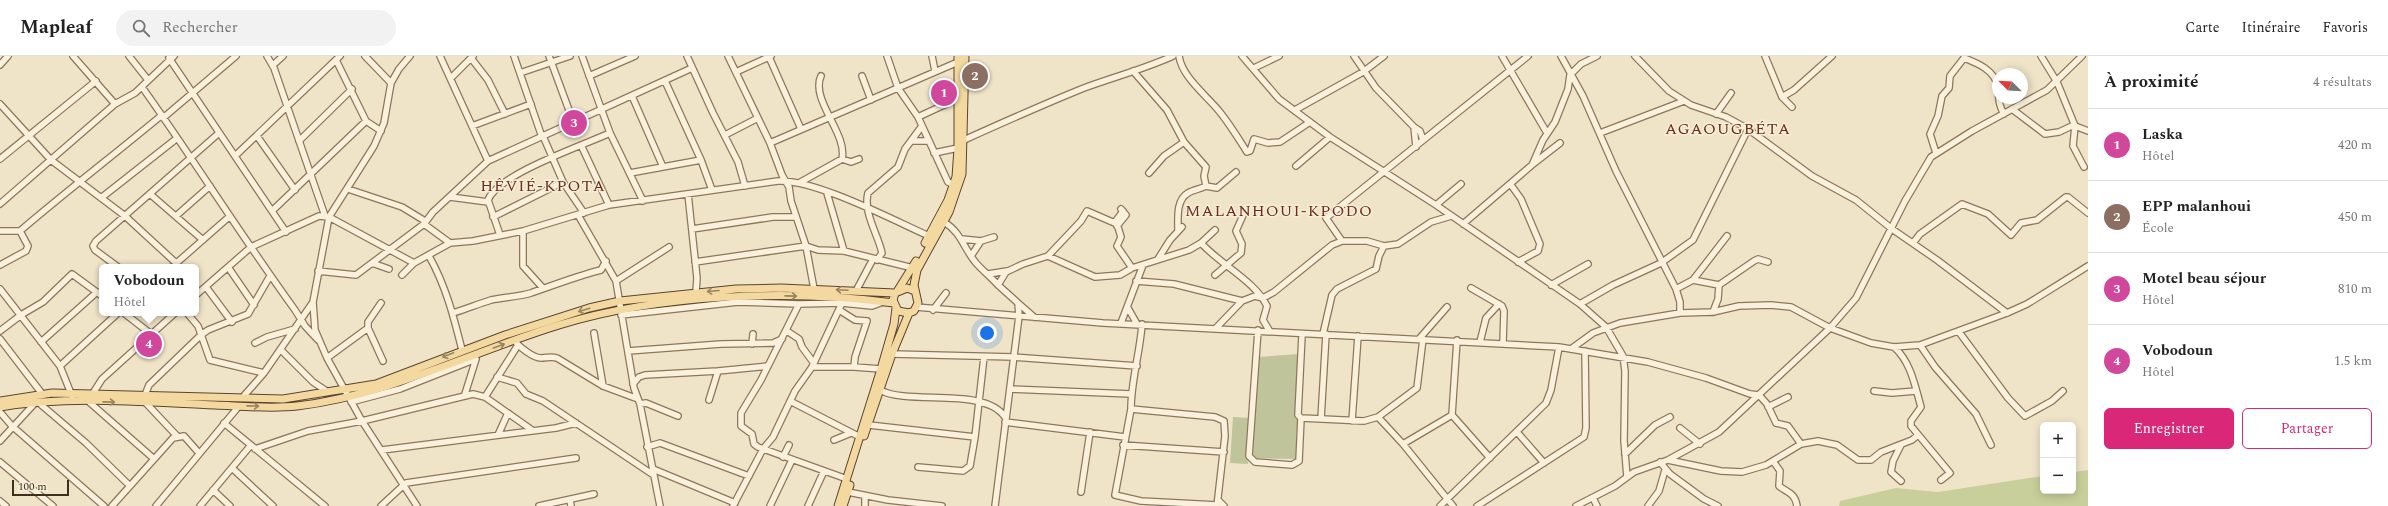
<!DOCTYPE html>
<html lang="fr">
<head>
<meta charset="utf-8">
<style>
	body { margin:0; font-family:Spectral,serif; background:#f2f2f2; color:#222 }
	.controls { position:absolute; right:12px; bottom:12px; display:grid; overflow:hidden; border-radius:6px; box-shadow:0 2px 10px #0003 }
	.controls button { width:36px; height:36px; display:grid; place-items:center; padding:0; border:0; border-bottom:1px solid #e0e0e0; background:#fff; color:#222; font:20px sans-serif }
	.compass { position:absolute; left:1992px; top:12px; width:36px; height:36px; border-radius:50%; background:#fff; box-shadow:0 2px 10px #0003; rotate:294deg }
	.scale { position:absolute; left:12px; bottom:10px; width:57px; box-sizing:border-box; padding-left:4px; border:2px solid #3d2e20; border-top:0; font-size:11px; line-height:14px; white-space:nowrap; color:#3d2e20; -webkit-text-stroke:3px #f7eed8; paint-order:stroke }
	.you { position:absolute; left:987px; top:277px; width:14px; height:14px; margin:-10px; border:3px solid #fff; border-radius:50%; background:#1a73e8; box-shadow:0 0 0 6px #1a73e833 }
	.badge { display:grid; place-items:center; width:26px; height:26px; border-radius:50%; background:#db2777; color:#fff; font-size:13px; font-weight:700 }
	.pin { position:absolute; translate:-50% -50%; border:2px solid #fff; box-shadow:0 1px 4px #0006 }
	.popup { position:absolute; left:99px; top:208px; width:100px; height:52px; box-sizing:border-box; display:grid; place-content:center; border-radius:6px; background:#fff; filter:drop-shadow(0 1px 3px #0005); font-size:13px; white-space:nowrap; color:#767676 }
	.popup b { font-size:15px; color:#222 }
	.popup::after { content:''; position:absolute; left:50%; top:100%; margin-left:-8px; border:8px solid transparent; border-top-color:#fff }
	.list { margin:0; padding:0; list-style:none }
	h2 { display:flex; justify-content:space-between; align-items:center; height:52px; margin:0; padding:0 16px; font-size:17px }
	h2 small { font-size:13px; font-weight:400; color:#767676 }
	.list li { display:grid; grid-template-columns:26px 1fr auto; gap:12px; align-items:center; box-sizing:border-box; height:72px; padding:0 16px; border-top:1px solid #e0e0e0 }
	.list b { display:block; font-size:15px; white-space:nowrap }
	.list p { margin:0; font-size:13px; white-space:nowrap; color:#767676 }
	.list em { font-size:13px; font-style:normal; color:#767676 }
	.actions { display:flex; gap:8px; padding:12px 16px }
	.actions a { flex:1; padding:9px 0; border:1px solid #db2777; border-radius:6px; text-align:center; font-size:14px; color:#db2777 }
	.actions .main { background:#db2777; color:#fff }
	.icon { flex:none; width:22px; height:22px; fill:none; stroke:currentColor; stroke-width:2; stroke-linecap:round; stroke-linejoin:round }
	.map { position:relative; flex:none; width:2088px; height:450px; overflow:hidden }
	header { display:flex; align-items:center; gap:24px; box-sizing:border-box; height:56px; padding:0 20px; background:#fff; border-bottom:1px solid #e0e0e0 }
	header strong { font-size:19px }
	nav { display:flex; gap:22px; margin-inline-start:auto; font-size:14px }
	.search { width:280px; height:36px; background:#f2f2f2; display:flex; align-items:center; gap:10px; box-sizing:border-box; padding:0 14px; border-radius:22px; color:#767676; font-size:15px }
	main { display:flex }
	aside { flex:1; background:#fff }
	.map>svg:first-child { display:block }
	.green { fill:#c9cf9b }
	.cemetery { fill:#bfc49a }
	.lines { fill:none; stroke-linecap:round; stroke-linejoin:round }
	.minor-casing { stroke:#8d765c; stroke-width:8 }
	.major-casing { stroke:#5b4430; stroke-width:9 }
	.minor { stroke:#faf1dc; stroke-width:5.5 }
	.major { stroke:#f3d9a0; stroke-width:7 }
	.oneway { stroke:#988460 }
	.labels { text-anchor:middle; stroke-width:3; stroke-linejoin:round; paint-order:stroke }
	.quarter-label { font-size:16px; letter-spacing:1px; fill:#6b2e1e; stroke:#f7eed8 }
</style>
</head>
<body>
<header>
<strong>Mapleaf</strong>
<div class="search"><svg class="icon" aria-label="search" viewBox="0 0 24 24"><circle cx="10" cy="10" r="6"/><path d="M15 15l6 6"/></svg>Rechercher</div>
<nav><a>Carte</a><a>Itinéraire</a><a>Favoris</a></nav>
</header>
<main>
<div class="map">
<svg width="2088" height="450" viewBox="0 0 2088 450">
	<rect width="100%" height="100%" fill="#f0e4c8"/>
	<path class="green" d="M 2088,414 L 2088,450 L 1839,450 L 1840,445 L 1896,432 L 1938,436 L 2043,420 L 2043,435 L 2073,435 L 2073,416 Z"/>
	<path class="cemetery" d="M 1299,298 L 1296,403 L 1251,402 L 1258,301 Z
		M 1233,361 L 1251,362 L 1248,408 L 1230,407 Z"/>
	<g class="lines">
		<defs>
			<path id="minor" d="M 73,0 L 115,48
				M 129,0 L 148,24
				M 267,0 L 274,12 L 325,160
				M 365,0 L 391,27
				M 410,0 L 399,13 L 391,27 L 384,67 L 374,90 L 329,161 L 313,246 L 315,274 L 327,302 L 362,365 L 417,450
				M 440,0 L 488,105
				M 514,0 L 542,81
				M 549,0 L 573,65
				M 582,0 L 610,77 L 643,145
				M 687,0 L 713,57 L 738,106 L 745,130
				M 728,0 L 770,87 L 782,119 L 789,131 L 791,145 L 806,190 L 814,233
				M 887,0 L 898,32 L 918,61 L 948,126 L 954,129
				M 932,0 L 935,15
				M 1179,0 C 1182,21 1206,39 1219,55 C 1229,67 1238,82 1247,96 L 1250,95 L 1254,83 L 1268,87 L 1280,86 L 1310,66
				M 1242,0 L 1279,43 L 1330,81 L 1436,149 L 1580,248 L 1606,271 L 1623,300 L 1625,315 L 1624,385 L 1627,421
				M 1354,0 L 1376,32 L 1414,71 L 1416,91
				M 1502,0 L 1547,77
				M 1561,0 L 1583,40 L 1616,115 L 1676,233 L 1680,246 L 1680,257
				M 1635,0 L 1669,35 L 1691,49 L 1726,61 L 1748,73 L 1812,120 L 1856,144 L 1892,173 L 1937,204 L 2007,257
				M 1765,0 L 1782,41 L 1792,51
				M 2041,0 L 2057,26 L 2075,70 L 2073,90 L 2084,111
				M 769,1 L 801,73
				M 169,2 L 286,176
				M 471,2 L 488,24 L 505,58
				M 336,4 L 366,65 L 381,75
				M 0,9 L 8,0
				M 273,9 L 283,0
				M 1254,12 L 1279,0
				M 1133,15 L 1167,54 L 1184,86 L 1206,111 L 1204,120 L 1206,130 L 1217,132 L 1236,116
				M 736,16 L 771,0
				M 520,17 L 570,0
				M 589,20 L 635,0
				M 821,20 C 810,44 848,78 842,103
				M 862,20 L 871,44
				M 451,22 L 473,0
				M 142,31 C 194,104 242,181 295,254 L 305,270 L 318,284
				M 632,40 L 663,111
				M 1782,41 L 1794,34 L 1832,0
				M 0,48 L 51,104 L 125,160 L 176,207
				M 2012,53 L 2045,78 L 2059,76 L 2074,69
				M 1295,54 L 1363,16 L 1384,0
				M 1716,58 L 1731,37
				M 918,61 L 957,43
				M 163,62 L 236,0
				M 472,70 L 531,48
				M 2075,70 L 2088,75
				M 1414,71 L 1420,75 L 1423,84
				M 1600,77 L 1684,45
				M 725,79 L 758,62
				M 257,80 L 295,134
				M 543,80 L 563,126 L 584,157
				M 964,84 C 1004,66 1044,48 1084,32 C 1114,21 1144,13 1173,0
				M 299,85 L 352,33
				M 911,85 L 928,85
				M 770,87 L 958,6
				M 581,89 L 609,149
				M 934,97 L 958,92
				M 1936,97 L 1930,78 L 1938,60 L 1942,40 L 1949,32 L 1950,20 L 1964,2 C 1977,7 1995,14 1998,31 C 1999,42 1998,48 2004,58
				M 235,100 L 340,0
				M 0,103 L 96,25
				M 701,104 L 712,134
				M 1533,108 L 1560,87
				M 1296,110 L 1330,81
				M 630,117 L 701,104 L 665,25
				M 1149,117 L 1164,100 L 1184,86
				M 799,127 L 842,103 L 851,106 L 859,103
				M 1511,129 L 1521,143 L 1540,188 L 1538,195 L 1518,206
				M 348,133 L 402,151 L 425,165
				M 827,137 L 844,195
				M 150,138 L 203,184
				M 688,138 L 697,222 L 696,236
				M 450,141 L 488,146
				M 101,142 L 176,83
				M 0,148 L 115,48 L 135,37 L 174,0
				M 1436,149 L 1461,128
				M 272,155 L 366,65
				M 578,159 L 616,225 L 634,332 L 640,348 L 660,450
				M 176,160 L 210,130
				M 493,161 L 563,126
				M 944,166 C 961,176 964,193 976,207 C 983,215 991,221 998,229
				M 1115,166 L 1123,155
				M 424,168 L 450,187
				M 1463,168 L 1532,109 L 1543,84 L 1555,66 L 1568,33 L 1570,19 L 1581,8 L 1597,0
				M 1117,170 L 1126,159 L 1121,153
				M 692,173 L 773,161 L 796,161
				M 1178,174 C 1178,162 1176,144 1188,137 C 1193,134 1200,133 1206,130
				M 0,175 L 20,175 C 67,135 115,98 162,59
				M 523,175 L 523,210 L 542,231
				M 500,179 L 488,144 C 498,118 584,89 610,77
				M 962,183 L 981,185 L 994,181
				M 1342,185 L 1367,185 L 1384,190 L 1398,188 L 1431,166 L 1451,160
				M 1201,187 C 1221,209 1255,225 1267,250 L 1263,264 L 1269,274
				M 1913,187 L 1920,178 L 1962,148 L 1988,158 L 2011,179 L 2021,167 L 2037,164 L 2066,141 L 2068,141 L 2088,157
				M 429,200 C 446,230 454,262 462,294
				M 971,200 L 981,185
				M 1048,200 L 1081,165 L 1087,155 L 1117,168 L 1121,181 L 1117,190 L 1132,212
				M 1158,203 L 1170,184 L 1182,171
				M 877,204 L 882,197 C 878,178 863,157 868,137 L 898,111 L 905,93 L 922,70
				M 695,206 L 806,190 L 818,194 L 844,195 L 913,212
				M 372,207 L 389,213
				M 0,209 L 26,195 L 28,190 L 20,175
				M 118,211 L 95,194 L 93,190 L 96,185 L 219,77
				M 172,211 L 230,160
				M 228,211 L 254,249
				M 318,215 L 356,219 L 424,168 L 433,156 L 488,105 L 692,12
				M 988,218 L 1007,215
				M 402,219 L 414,207 L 450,187 L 473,185 L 523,175 L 609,149 L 778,125 C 815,123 893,164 929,180
				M 1215,219 L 1241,197 L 1242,188 L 1236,175 L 1244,157
				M 1693,224 L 1727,180
				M 616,225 L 669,191
				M 1136,225 L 1174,228 L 1242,245
				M 1551,229 L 1588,208
				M 206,231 L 232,266
				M 1471,232 L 1502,250 L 1504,255 L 1503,287
				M 0,233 L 60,310 L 72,340
				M 1676,233 L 1693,224 L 1719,229 L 1754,205 L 1758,203 L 1768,206
				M 856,235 L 873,203
				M 196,239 L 251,191 L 319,160 L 329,161 L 414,207
				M 1018,247 L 1034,261
				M 799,248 L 761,324 L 741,357 L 741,370 L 752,378 L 754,388 L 758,391 L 847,423
				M 1580,248 L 1613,229 L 1661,207 L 1693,184 L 1748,73
				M 916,251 L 1103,267 L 1559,291 L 1648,306 L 1706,322 L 1750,338 L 1759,339 L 1767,348 L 1776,367 L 1788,370 L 1801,388
				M 1128,252 L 1137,268
				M 839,254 L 855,264 L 867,265 L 855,301 L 854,311
				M 933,254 L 946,237
				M 1713,256 L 1718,243 L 1719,229
				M 124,257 L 151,278
				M 187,257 L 198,270 L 210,304 L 264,317
				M 453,257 C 466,253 478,248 491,244 C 504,241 518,241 531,237 C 554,229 577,220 601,214 L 606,205
				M 621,259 L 738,246 L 799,248 L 842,247 L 872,250 L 883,246
				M 1121,267 L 1143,209
				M 1142,268 C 1140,297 1131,325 1131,353 L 1115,439 L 1141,445 L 1217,449
				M 368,272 L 368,266 L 381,247
				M 1216,272 L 1242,245 L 1255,240 L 1263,242 L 1274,236 L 1332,189 L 1342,185 L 1326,162 L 1528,0
				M 1258,274 L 1249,400 L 1255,406 L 1292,409 L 1299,405 L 1301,362 L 1298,359 L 1302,279
				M 0,275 L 21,259 L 43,246 L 72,218 L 102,240
				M 787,275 L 799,283 L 802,291 L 813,306
				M 1959,276 L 2008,342 L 2025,360 L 2052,345 L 2063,335
				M 594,277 L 603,330
				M 1323,278 L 1332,239 L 1337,233 L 1376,213 L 1379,200 L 1384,190
				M 0,283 L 43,339
				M 1419,283 L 1447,251
				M 514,284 C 518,290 533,302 541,302 C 547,302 551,300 557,302 L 603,330 L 638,343
				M 1457,284 L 1452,359 L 1490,402
				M 41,286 L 97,236
				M 1480,286 L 1486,262 L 1499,248
				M 255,287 L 267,281 L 295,273
				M 752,288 L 753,278
				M 1920,289 L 1935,311 L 1976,358 L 1991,389
				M 1894,291 C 1911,306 1915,330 1921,351 L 1911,365 L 1911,370 L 1950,417 L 1941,424
				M 1571,293 L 1593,277 L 1620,267 L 1680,257 L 1713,256 L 1739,250 L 1771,249 L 1791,251 L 1830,272 L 1871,287 L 1894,291 L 1920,289 L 2007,257 L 2027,248 L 2088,210
				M 281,294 L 313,326 L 328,336
				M 628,295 L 721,288 L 773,287 L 782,283
				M 892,298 L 1014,301 L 1137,310
				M 327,302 L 368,272 L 383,305
				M 60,310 L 118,257
				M 812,311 L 854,311 L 881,313
				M 497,321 L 517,327 L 526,338 L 543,345 L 652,418
				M 633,328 L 639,321 L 645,319 L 718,315 L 768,310
				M 1010,333 L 1131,338
				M 880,334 C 909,350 984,330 1005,361
				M 1874,335 L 1892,337 L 1916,335
				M 465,338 L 476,303
				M 145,339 L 149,329 L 201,279 L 208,274 L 248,258 L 270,220
				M 485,341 L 518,289
				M 242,342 L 264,317 L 313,246
				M 709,344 L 718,315
				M 790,345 L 860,381
				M 145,346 L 177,380
				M 351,346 L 400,333 L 476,303
				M 39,347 L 86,387 L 130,430
				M 640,348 L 646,347 L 678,360
				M 1768,351 L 1788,341
				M 1131,353 L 1215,361 L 1224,365 L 1225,380 L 1217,450
				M 0,356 L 12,370 L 104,450
				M 1378,361 L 1403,388 L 1453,450
				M 1301,362 L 1364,365 L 1378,361 L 1417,332 L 1423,283
				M 1321,363 L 1326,278
				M 1352,365 L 1358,280
				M 1005,366 L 1125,381
				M 224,367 L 325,450
				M 869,369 L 975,381
				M 1680,372 L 1700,388
				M 1517,376 L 1544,407
				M 498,379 L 508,357
				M 834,384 L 851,377
				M 0,385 L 35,347
				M 1403,388 L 1452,359
				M 1123,389 L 1224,396
				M 647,391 L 660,387 L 749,420
				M 255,393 L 308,375 L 362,365 L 473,338 L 485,341 L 532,374
				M 382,394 L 556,372 L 576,367
				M 1625,398 L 1655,369 L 1670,361
				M 783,401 L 789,389
				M 153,402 L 88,345 L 102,323 L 175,257
				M 1668,404 L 1721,415 L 1742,416 L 1766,409 L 1801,388 L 1818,385 L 1837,389 L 1858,404 L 1871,404 L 1881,396 L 1912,384 L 1918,379
				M 1773,405 L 1780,415 L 1779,430 C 1788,437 1795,437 1797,450
				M 0,406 L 53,450
				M 1660,406 L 1670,418 L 1704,443 L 1718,450
				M 918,411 L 963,415 L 970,410 L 975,381 L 984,301
				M 232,412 L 273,450
				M 653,413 L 735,447
				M 1901,425 L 1891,416 L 1893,405 L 1901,389
				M 213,434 L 230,450
				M 848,436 L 888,444 L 942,450
				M 1081,436 L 1090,376
				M 865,440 L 865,450
				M 1593,442 L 1597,450
				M 570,444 L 571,450
				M 1218,444 L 1224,450
				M 0,445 L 6,450
				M 112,450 L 173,382 L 184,380 L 199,397
				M 156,450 L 239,350
				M 200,450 L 251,389
				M 381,450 L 406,427 L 576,402
				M 539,450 L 594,438
				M 733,450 L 763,393 L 773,381 L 795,335 L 812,311 L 842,247
				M 770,450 L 792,404
				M 808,450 L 824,415
				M 995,450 L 1019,260 L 1018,247 L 998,229 L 1006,216 L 1023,208 L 1048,200 L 1095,221 L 1120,219 L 1132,212 L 1189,194 L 1201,187 L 1215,174
				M 1440,450 L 1546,347 L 1551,334 L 1559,291
				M 1477,450 L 1584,381 L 1586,372 L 1585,295
				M 1576,450 L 1615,430 L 1634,416 L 1668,404 L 1719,376 L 1830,272 L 1856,242 L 1905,145 L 1931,101 L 1972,75 L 2047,34 L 2082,0
				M 1648,450 L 1659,435 L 1665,414"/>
			<path id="major" d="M 925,187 L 948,144 L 956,121 L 958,92 L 958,0
				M 898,234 L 916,205
				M 915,235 L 907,232 L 895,237 L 893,244 L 898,255 L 909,257 L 914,255 L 918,247 L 914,229 L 917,214 L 949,156 L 962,118 L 965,0
				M 0,345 L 52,337 L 283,343 L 376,328 L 505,279 L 589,252 L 620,245 L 736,233 L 781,232 L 895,237
				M 0,351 C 70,339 144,346 215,349 C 241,350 271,353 297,350 C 389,339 471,296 559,269 C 660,238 789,233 894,247
				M 864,380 L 892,298 L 909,257
				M 838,450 L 881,313 L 894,268 L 896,252
				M 843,450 L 850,429"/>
		</defs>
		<use href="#minor" class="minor-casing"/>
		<use href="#major" class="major-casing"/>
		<use href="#minor" class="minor"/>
		<use href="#major" class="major"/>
	</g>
	<defs><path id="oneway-shaft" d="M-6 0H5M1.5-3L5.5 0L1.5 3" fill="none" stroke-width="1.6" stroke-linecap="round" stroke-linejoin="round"/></defs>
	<g class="oneway">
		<use href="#oneway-shaft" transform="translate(842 234) rotate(-177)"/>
		<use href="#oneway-shaft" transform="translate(713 235) rotate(175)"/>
		<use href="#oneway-shaft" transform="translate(791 240) rotate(1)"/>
		<use href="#oneway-shaft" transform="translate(584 254) rotate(163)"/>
		<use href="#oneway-shaft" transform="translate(499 290) rotate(-20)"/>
		<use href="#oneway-shaft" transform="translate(448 299) rotate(159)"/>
		<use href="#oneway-shaft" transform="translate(109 346) rotate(1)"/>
		<use href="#oneway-shaft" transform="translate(253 350) rotate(1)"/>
	</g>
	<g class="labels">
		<g class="quarter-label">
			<text x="1728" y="78">AGAOUGBÉTA</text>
			<text x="543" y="135">HÊVIÉ-KPOTA</text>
			<text x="1279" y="160">MALANHOUI-KPODO</text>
		</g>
	</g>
</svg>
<div class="controls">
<button>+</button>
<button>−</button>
</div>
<svg class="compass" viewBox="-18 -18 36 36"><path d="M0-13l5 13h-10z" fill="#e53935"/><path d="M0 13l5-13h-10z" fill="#767676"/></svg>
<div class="scale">100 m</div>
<div class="you"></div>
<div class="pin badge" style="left:944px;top:37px;background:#d1479c">1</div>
<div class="pin badge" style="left:975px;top:20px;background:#8d6e63">2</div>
<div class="pin badge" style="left:574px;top:67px;background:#d1479c">3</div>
<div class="pin badge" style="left:149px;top:288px;background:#d1479c">4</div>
<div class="popup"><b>Vobodoun</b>Hôtel</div>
</div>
<aside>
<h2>À proximité<small>4 résultats</small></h2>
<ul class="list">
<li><span class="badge" style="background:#d1479c">1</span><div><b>Laska</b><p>Hôtel</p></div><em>420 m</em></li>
<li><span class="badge" style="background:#8d6e63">2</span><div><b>EPP malanhoui</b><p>École</p></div><em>450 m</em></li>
<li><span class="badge" style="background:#d1479c">3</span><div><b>Motel beau séjour</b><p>Hôtel</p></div><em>810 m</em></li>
<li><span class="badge" style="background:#d1479c">4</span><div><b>Vobodoun</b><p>Hôtel</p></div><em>1.5 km</em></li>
</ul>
<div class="actions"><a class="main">Enregistrer</a><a>Partager</a></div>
</aside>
</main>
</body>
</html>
